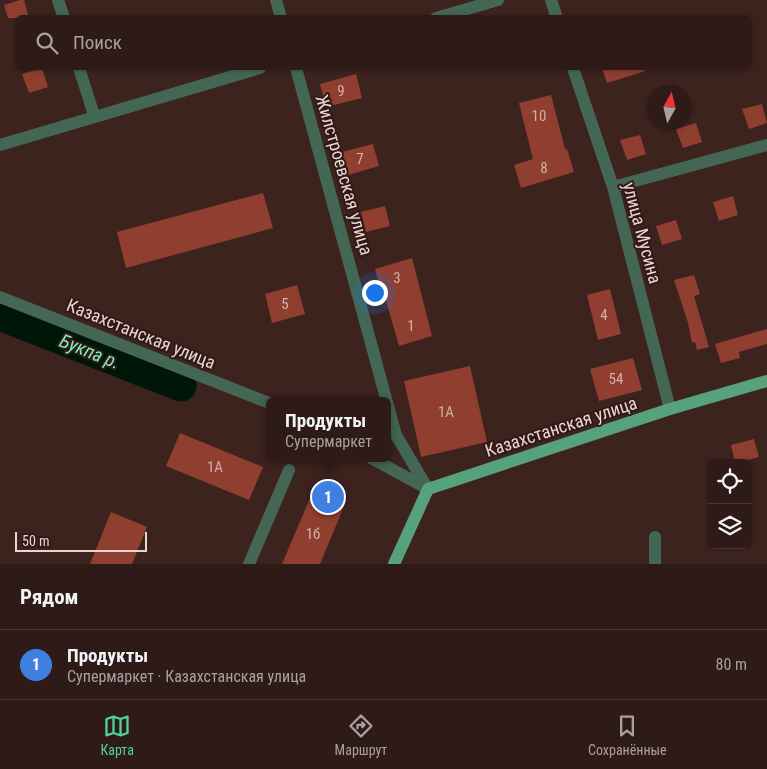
<!DOCTYPE html>
<html lang="ru">
<head>
<meta charset="utf-8">
<style>
	body { margin:0; font-family:"Roboto Condensed",sans-serif; background:#36231f; color:#f1f3f6 }
	.controls { position:absolute; right:15px; bottom:15px; display:grid; overflow:hidden; border-radius:8px; box-shadow:0 1px 4px #0004 }
	.controls button { width:45px; height:45px; display:grid; place-items:center; padding:0; border:0; border-bottom:1px solid #493835; background:#2e1a16; color:#f1f3f6; font:25px sans-serif }
	.compass { position:absolute; left:647px; top:85px; width:45px; height:45px; border-radius:50%; background:#2e1a16; box-shadow:0 1px 4px #0004; rotate:8deg }
	.scale { position:absolute; left:15px; bottom:12px; width:132px; box-sizing:border-box; padding-left:5px; border:2px solid #e8d6d2; border-top:0; font-size:14px; line-height:18px; white-space:nowrap; color:#e8d6d2; -webkit-text-stroke:4px #331915; paint-order:stroke }
	.you { position:absolute; left:374px; top:292px; width:18px; height:18px; margin:-12px; border:4px solid #fff; border-radius:50%; background:#1a73e8; box-shadow:0 0 0 8px #1a73e833 }
	.badge { display:grid; place-items:center; width:32px; height:32px; border-radius:50%; background:#4fd399; color:#fff; font-size:16px; font-weight:700 }
	.pin { position:absolute; translate:-50% -50%; border:2px solid #fff; box-shadow:0 1px 5px #0006 }
	.popup { position:absolute; left:266px; top:397px; width:125px; height:65px; box-sizing:border-box; display:grid; place-content:center; border-radius:8px; background:#2e1a16; filter:drop-shadow(0 1px 4px #0005); font-size:16px; white-space:nowrap; color:#a7a1a1 }
	.popup b { font-size:19px; color:#f1f3f6 }
	.popup::after { content:''; position:absolute; left:50%; top:100%; margin-left:-10px; border:10px solid transparent; border-top-color:#2e1a16 }
	.list { margin:0; padding:0; list-style:none }
	h2 { display:flex; justify-content:space-between; align-items:center; height:65px; margin:0; padding:0 20px; font-size:21px }
	h2 small { font-size:16px; font-weight:400; color:#a7a1a1 }
	.list li { display:grid; grid-template-columns:32px 1fr auto; gap:15px; align-items:center; box-sizing:border-box; height:70px; padding:0 20px; border-top:1px solid #493835 }
	.list b { display:block; font-size:19px; white-space:nowrap }
	.list p { margin:0; font-size:16px; white-space:nowrap; color:#a7a1a1 }
	.list em { font-size:16px; font-style:normal; color:#a7a1a1 }
	.icon { flex:none; width:28px; height:28px; fill:none; stroke:currentColor; stroke-width:2; stroke-linecap:round; stroke-linejoin:round }
	.map { position:relative; flex:none; width:767px; height:564px; overflow:hidden }
	.search { position:absolute; background:#2e1a16; box-shadow:0 1px 4px #0004; left:15px; right:15px; top:15px; height:55px; display:flex; align-items:center; gap:12px; box-sizing:border-box; padding:0 18px; border-radius:8px; color:#a7a1a1; font-size:19px }
	.sheet { height:135px; background:#2e1a16 }
	nav { display:flex; justify-content:space-around; align-items:center; box-sizing:border-box; height:70px; border-top:1px solid #493835; background:#2e1a16; font-size:14px; color:#a7a1a1 }
	nav a { display:grid; justify-items:center; gap:2px }
	nav .on { color:#4fd399 }
	.map>svg:first-child { display:block }
	.lines { fill:none; stroke-linecap:round; stroke-linejoin:round }
	.river { stroke:#001609; stroke-width:31 }
	.building { fill:#8f3e30 }
	.minor { stroke:#436754; stroke-width:12 }
	.major { stroke:#55a27c; stroke-width:12 }
	.labels { text-anchor:middle; stroke-width:4; stroke-linejoin:round; paint-order:stroke }
	.number-label { font-size:15px; fill:#d2b0aa }
	.street-label { font-size:18px; fill:#e8d6d2; stroke:#331915 }
	.water-label { font-size:19px; font-style:italic; fill:#75f5b9; stroke:#331915 }
</style>
</head>
<body>
<div class="map">
<svg width="767" height="564" viewBox="0 0 767 564">
	<rect width="100%" height="100%" fill="#3d231e"/>
	<g class="lines">
		<path class="river" d="M 0,315 L 181,386"/>
	</g>
	<path class="building" d="M 20,0 L 24,0 L 29,18 L 8,18 L 4,5 Z
		M 42,68 L 48,87 L 29,93 L 22,74 Z
		M 602,68 L 644,68 L 645,71 L 607,83 Z
		M 356,74 L 362,98 L 326,107 L 320,84 Z
		M 551,95 L 565,149 L 567,149 L 574,172 L 521,188 L 514,165 L 533,159 L 519,103 Z
		M 762,104 L 767,123 L 749,129 L 742,109 Z
		M 696,123 L 702,142 L 683,148 L 676,129 Z
		M 640,135 L 646,154 L 627,160 L 620,140 Z
		M 373,144 L 379,166 L 348,175 L 342,152 Z
		M 263,193 L 273,228 L 126,268 L 117,232 Z
		M 733,196 L 738,215 L 719,221 L 713,202 Z
		M 385,206 L 390,226 L 366,232 L 361,212 Z
		M 676,220 L 682,239 L 662,245 L 656,226 Z
		M 412,258 L 432,336 L 399,346 L 385,297 L 383,297 L 375,269 Z
		M 694,275 L 700,294 L 694,296 L 709,347 L 697,350 L 695,342 L 692,343 L 688,323 L 674,280 Z
		M 297,285 L 305,314 L 272,323 L 265,294 Z
		M 610,289 L 621,334 L 598,340 L 587,295 Z
		M 767,329 L 767,344 L 739,352 L 740,358 L 721,363 L 715,344 Z
		M 633,358 L 642,390 L 599,401 L 590,369 Z
		M 470,366 L 487,442 L 421,457 L 404,381 Z
		M 180,433 L 263,467 L 249,500 L 166,466 Z
		M 754,439 L 759,457 L 735,463 L 731,445 Z
		M 313,491 L 345,504 L 320,564 L 282,564 Z
		M 111,512 L 147,527 L 132,564 L 90,564 Z"/>
	<g class="lines">
		<path class="minor" d="M 58,0 L 64,18
			M 276,0 L 281,18
			M 551,0 L 557,18
			M 436,18 L 498,0
			M 79,68 L 94,115
			M 296,68 L 396,435 L 428,489
			M 573,68 L 613,187 L 670,409
			M 0,145 L 260,68
			M 613,187 L 767,145
			M 0,297 L 269,403
			M 371,458 L 428,489
			M 655,537 L 655,564
			M 249,564 L 289,470"/>
		<path class="major" d="M 394,564 L 428,489 L 670,409 L 767,381"/>
	</g>
	<g class="labels">
		<g class="number-label">
			<text x="341" y="96">9</text>
			<text x="539" y="121">10</text>
			<text x="360" y="164">7</text>
			<text x="544" y="173">8</text>
			<text x="397" y="283">3</text>
			<text x="285" y="309">5</text>
			<text x="604" y="320">4</text>
			<text x="411" y="331">1</text>
			<text x="616" y="384">54</text>
			<text x="446" y="417">1А</text>
			<text x="215" y="472">1А</text>
			<text x="313" y="539">1б</text>
		</g>
		<g class="street-label">
			<text transform="translate(344 175) rotate(74)" y="6">Жилстроевская улица</text>
			<text transform="translate(642 233) rotate(75)" y="6">улица Мусина</text>
			<text transform="translate(141 334) rotate(22)" y="6">Казахстанская улица</text>
			<text transform="translate(561 427) rotate(-18)" y="6">Казахстанская улица</text>
		</g>
		<g class="water-label">
			<text transform="translate(90 351) rotate(22)" y="7">Букпа р.</text>
		</g>
	</g>
</svg>
<div class="controls">
<button><svg class="icon" aria-label="locate" viewBox="0 0 24 24"><circle cx="12" cy="12" r="6"/><path d="M12 2v4M12 18v4M2 12h4M18 12h4"/></svg></button>
<button><svg class="icon" aria-label="layers" viewBox="0 0 24 24"><path d="M12 4l9 5-9 5-9-5zM3 14l9 5 9-5"/></svg></button>
</div>
<svg class="compass" viewBox="-18 -18 36 36"><path d="M0-13l5 13h-10z" fill="#e53935"/><path d="M0 13l5-13h-10z" fill="#a7a1a1"/></svg>
<div class="scale">50 m</div>
<div class="you"></div>
<div class="pin badge" style="left:328px;top:497px;background:#3f7fe0">1</div>
<div class="popup"><b>Продукты</b>Супермаркет</div>
<div class="search"><svg class="icon" aria-label="search" viewBox="0 0 24 24"><circle cx="10" cy="10" r="6"/><path d="M15 15l6 6"/></svg>Поиск</div>
</div>
<section class="sheet">
<h2>Рядом<small></small></h2>
<ul class="list">
<li><span class="badge" style="background:#3f7fe0">1</span><div><b>Продукты</b><p>Супермаркет · Казахстанская улица</p></div><em>80 m</em></li>
</ul>
</section>
<nav>
<a class="on"><svg class="icon" aria-label="map" viewBox="0 0 24 24"><path d="M3 6l6-2 6 2 6-2v14l-6 2-6-2-6 2zM9 4v14M15 6v14"/></svg>Карта</a>
<a><svg class="icon" aria-label="directions" viewBox="0 0 24 24"><path d="M12 3l9 9-9 9-9-9zM9 14v-3h6M13 9l2 2-2 2"/></svg>Маршрут</a>
<a><svg class="icon" aria-label="saved" viewBox="0 0 24 24"><path d="M7 4h10v16l-5-4-5 4z"/></svg>Сохранённые</a>
</nav>
</body>
</html>
